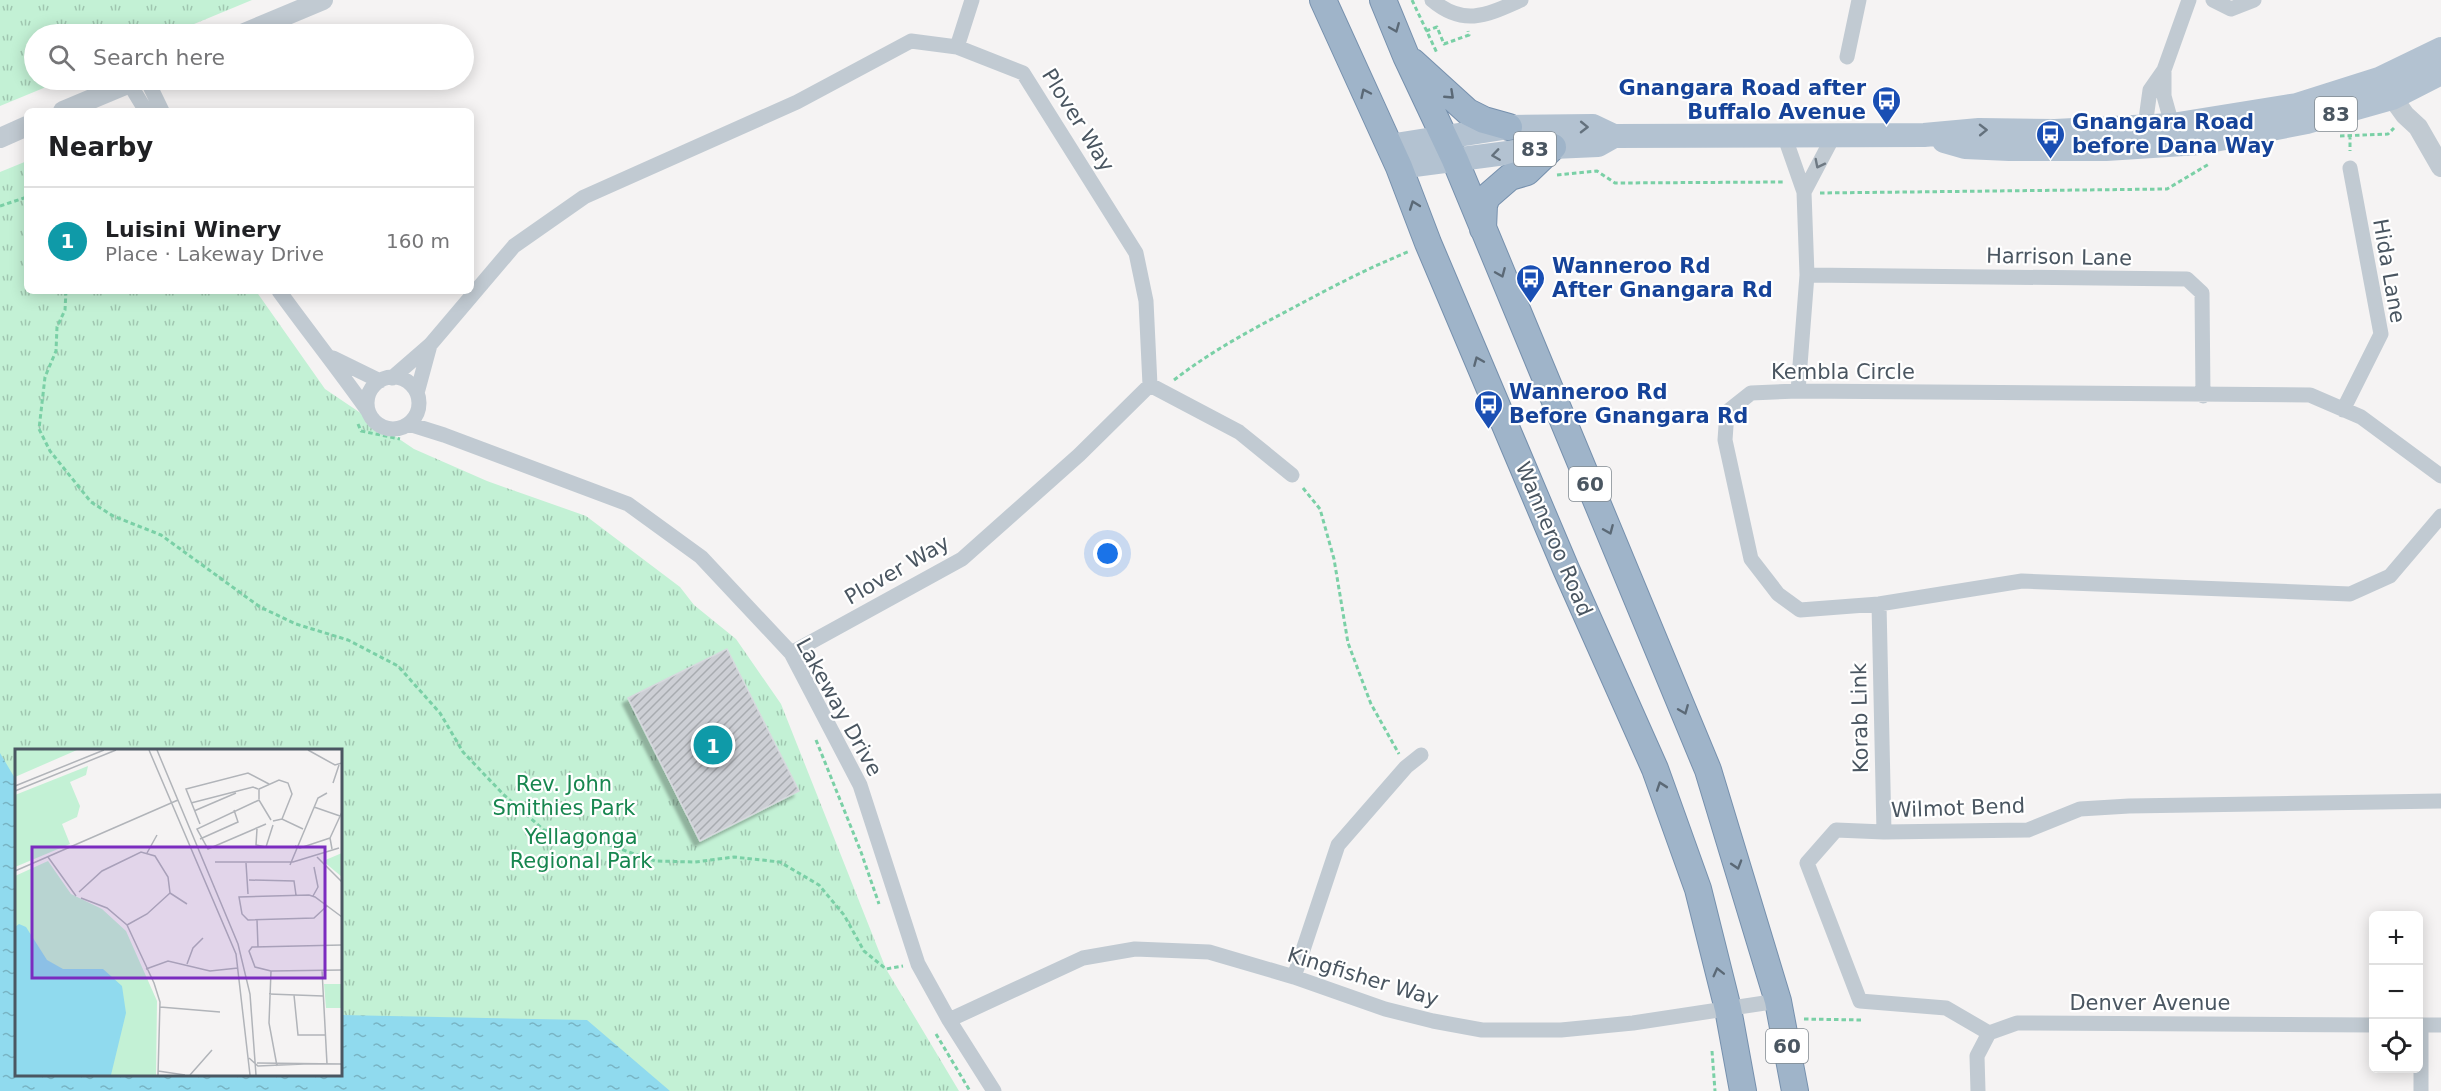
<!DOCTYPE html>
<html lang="en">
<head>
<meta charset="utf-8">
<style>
	body { margin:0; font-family:"DejaVu Sans",sans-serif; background:#f2f2f2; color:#202124 }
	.controls { position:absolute; right:18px; bottom:18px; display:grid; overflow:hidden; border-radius:9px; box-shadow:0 3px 15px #0003 }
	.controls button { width:54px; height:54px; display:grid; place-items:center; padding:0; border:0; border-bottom:2px solid #e0e0e0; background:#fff; color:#202124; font:30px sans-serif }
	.you { position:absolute; left:1108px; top:554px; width:21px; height:21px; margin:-15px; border:4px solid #fff; border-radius:50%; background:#1a73e8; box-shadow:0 0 0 9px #1a73e833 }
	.badge { display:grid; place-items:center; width:39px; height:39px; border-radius:50%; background:#ea580c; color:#fff; font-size:20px; font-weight:700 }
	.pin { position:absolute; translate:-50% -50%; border:3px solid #fff; box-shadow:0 2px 6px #0006 }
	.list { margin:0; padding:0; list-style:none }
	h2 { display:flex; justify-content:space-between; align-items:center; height:78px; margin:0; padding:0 24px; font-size:26px }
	h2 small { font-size:20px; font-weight:400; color:#757577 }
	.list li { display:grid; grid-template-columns:39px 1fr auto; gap:18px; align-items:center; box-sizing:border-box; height:108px; padding:0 24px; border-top:2px solid #e0e0e0 }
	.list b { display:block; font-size:22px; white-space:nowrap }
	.list p { margin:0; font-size:20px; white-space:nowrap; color:#757577 }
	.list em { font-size:20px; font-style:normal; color:#757577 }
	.icon { flex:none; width:33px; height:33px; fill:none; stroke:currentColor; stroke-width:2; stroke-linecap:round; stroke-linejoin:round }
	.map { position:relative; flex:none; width:2441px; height:1091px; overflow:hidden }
	.search { position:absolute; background:#fff; box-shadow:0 3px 15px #0003; left:24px; top:24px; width:450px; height:66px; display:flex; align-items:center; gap:15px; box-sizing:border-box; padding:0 21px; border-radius:33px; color:#757577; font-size:22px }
	.panel { position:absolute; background:#fff; box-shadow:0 3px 15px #0003; left:24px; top:108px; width:450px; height:186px; border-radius:9px }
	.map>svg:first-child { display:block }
	.park { fill:url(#park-tufts); fill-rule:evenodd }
	.water { fill:url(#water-ripples) }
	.building { fill:url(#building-hatch); stroke:#d7d9de; stroke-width:1.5; filter:url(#shadow) }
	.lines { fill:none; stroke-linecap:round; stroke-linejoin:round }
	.trunk-casing { stroke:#7690ad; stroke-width:28 }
	.path { stroke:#7ad0a6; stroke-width:3; stroke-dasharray:4.5 3; stroke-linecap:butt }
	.minor { stroke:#c1cad2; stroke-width:15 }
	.tertiary { stroke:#c1cad2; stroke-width:20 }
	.primary { stroke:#b3c2d1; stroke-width:24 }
	.trunk { stroke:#9fb4c9; stroke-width:26 }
	.oneway { stroke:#5b6976 }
	.oneway2 { stroke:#64717d }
	.oneway3 { stroke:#6e7983 }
	.labels { text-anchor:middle; stroke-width:4.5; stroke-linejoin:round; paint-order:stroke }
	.shield { fill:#fff; stroke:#808990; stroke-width:1.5 }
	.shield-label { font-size:20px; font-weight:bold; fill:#4a5661 }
	.transit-label { font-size:21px; font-weight:bold; fill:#164399; stroke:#fff; text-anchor:start }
	.street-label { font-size:21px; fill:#4a5661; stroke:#fff }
	.park-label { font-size:21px; fill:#17864f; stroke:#fff }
	.inset-road { fill:none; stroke:#b1b4b9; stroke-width:1.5 }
	.view { fill:#7b2cbf; fill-opacity:0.15; stroke:#7b2cbf; stroke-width:3 }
	.inset-edge { fill:none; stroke:#4a5661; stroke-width:3 }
</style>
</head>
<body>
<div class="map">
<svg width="2441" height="1091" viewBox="0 0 2441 1091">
	<defs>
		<pattern id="park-tufts" width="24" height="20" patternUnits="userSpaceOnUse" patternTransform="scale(1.5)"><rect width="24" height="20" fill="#c3f1d5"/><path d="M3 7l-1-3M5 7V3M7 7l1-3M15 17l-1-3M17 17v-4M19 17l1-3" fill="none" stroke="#a0c6b0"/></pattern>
		<pattern id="water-ripples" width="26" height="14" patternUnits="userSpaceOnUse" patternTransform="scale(1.5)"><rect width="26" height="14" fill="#90daee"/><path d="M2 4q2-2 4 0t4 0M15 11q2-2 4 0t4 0" fill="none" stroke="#78b4c4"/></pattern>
		<pattern id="building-hatch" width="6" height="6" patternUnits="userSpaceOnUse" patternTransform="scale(1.5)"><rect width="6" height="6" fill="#cdcfd5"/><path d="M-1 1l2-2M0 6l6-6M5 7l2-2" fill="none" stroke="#a8abb0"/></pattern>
		<filter id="shadow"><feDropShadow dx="-5.5" dy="5.5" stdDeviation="1.5" flood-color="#0004"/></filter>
	</defs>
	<rect width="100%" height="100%" fill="#f5f3f3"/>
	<path class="park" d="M 0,0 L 252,0 L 170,34 L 34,34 L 34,80 L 63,80 L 0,106 Z
		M 27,161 L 27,291 L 256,291 L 325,389 L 414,449 L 487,481 L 586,516 L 680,587 L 694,605 L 736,639 L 781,704 L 886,969 L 959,1091 L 0,1091 L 0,172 ZM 16,750 L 340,750 L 340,1074 L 16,1074 Z"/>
	<path class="water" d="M 0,753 L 16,780 L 16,1074 L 340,1074 L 341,1015 L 587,1020 L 670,1091 L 0,1091 Z"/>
	<path class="building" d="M 727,649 L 799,791 L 700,841 L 628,698 Z"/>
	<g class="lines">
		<defs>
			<path id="trunk" d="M 1323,0 L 1399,167 L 1428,243 L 1566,569 L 1655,769 L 1698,889 L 1728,1009 L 1743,1091
				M 1383,0 L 1406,56 L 1455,160 L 1708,770 L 1778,1001 L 1795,1091
				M 1413,62 L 1468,112 L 1484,120 L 1509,127
				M 1483,229 L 1484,205 L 1487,197 L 1510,177 L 1527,172 L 1553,147"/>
		</defs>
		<use href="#trunk" class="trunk-casing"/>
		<path class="path" d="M 1412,0 L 1437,53
			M 1426,31 L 1437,27 L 1444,44 L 1469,35 L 1468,31
			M 2350,135 L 2350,151
			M 2340,136 L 2388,134 L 2394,128
			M 1557,175 L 1597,171 L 1615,183 L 1783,182
			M 1820,193 L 2167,189 L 2209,164
			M 0,206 L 27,197
			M 66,291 L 65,310 L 57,327 L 56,351 L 45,377 L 39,429 L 50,451 L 91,502 L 113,516 L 161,535 L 260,607 L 296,624 L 348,640 L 398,666 L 440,713 L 463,752 L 504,795 L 544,830 L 583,836 L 655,861 L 695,862 L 734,857 L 780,862 L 819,885 L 844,915 L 864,951 L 886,969 L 903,966
			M 1174,380 C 1210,352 1249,331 1289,310 C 1328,289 1368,268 1410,251
			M 358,424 L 361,431 L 400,439
			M 1303,488 L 1320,509 L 1334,559 L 1348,643 L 1371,704 L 1399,754
			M 816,740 L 861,852 L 879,904
			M 1804,1019 L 1863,1020
			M 936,1034 L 970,1091
			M 1712,1051 L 1715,1091"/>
		<path class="minor" d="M 1432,0 C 1464,27 1487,15 1521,0
			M 2213,0 L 2231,9 L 2254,0
			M 957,47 L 972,0
			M 1847,57 L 1859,0
			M 2164,70 L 2164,96 L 2174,132
			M 147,80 L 162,111
			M 129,83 L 146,111
			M 1784,135 L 1804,192 L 1807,275 L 1798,391
			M 2146,135 L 2145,126 L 2150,90 L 2164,70 L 2189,0
			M 1804,192 L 1834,135
			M 1807,275 L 2187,279 L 2202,293 L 2203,396
			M 279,291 C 308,331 339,370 368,411
			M 333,358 L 380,381
			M367 403a26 26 0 1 1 52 0a26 26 0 1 1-52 0Z
			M 392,378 L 430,345 L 514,246 L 584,197 L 797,102 L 911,41 L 957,47 L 1023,73 L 1136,253 L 1146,301 L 1150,385 L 1079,455 L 962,559 L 791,653
			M 1150,385 L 1239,432 L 1292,475
			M 417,393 L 430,345
			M 2343,410 L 2381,334 L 2350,168
			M 409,424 L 444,435 L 628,504 L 701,557 L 791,653 L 860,785 L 918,964 L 949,1020 L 994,1091
			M 2441,476 L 2361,417 L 2310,395 L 1798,391 L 1751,393 L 1727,412 L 1725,440 L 1751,559 L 1778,594 L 1800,610 L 1879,604 L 2022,581 L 2350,594 L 2390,576 L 2441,516
			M 1879,604 L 1884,832
			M 1294,977 L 1338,845 L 1406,767 L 1421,755
			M 949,1020 L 1083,958 L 1135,949 L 1209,952 L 1294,977 L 1385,1009 L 1433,1021 L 1482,1030 L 1561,1030 L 1633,1023 L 1778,1001
			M 2418,1025 L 2441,1025
			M 1989,1033 L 1946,1008 L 1860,1001 L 1807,863 L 1836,830 L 1884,832 L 2028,830 L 2080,809 L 2129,806 L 2441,801
			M 1978,1091 L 1977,1056 L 1989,1033 L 2017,1023 L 2374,1025
			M 2421,1091 L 2421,1025"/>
		<path class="tertiary" d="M 242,34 L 323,0
			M 2384,86 L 2405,115 L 2418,127 L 2441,167
			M 63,111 L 137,80
			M 0,138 L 27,126"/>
		<path class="primary" d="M 1944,141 L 1965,147 L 2009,149 L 2106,149 L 2199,143 L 2307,122 L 2392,98 L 2441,73
			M 1389,146 L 1509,127 L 1593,126 L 1614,136 L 1924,135 L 1979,130 L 2055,131 L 2172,125 L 2297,105 L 2379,79 L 2441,49
			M 1399,167 L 1553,147 L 1598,145 L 1614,136"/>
		<use href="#trunk" class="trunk"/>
	</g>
	<defs><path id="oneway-chevron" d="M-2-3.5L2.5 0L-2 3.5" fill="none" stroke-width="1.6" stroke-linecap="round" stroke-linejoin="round" transform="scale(1.5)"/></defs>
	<g class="oneway">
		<use href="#oneway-chevron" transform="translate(1395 28) rotate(68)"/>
		<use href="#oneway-chevron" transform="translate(1365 93) rotate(-115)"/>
		<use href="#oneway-chevron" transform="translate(1450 95) rotate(43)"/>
		<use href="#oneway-chevron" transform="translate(1414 205) rotate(-110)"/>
		<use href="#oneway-chevron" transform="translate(1501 273) rotate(67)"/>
		<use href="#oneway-chevron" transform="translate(1478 361) rotate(-113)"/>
		<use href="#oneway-chevron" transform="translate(1609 530) rotate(67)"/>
		<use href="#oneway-chevron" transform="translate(1684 710) rotate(68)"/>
		<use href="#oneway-chevron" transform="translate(1661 786) rotate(-109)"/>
		<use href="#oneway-chevron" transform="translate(1737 865) rotate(73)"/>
		<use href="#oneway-chevron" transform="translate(1718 972) rotate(-104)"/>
	</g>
	<g class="oneway2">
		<use href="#oneway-chevron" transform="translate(1584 127) rotate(1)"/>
		<use href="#oneway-chevron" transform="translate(1983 130) rotate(-1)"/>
		<use href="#oneway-chevron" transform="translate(1496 155) rotate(172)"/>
	</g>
	<use class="oneway3" href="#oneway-chevron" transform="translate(1819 164) rotate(117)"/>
	<defs>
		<symbol id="bus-pin" viewBox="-11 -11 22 30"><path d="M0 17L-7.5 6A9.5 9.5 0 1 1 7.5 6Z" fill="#1a4fb4" stroke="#fff"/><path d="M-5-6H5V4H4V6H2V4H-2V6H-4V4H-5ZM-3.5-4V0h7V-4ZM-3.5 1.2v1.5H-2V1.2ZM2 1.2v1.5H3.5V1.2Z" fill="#fff"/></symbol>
	</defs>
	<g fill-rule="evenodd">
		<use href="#bus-pin" x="1870" y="84" width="33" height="45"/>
		<use href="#bus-pin" x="2034" y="118" width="33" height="45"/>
		<use href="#bus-pin" x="1514" y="262" width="33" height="45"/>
		<use href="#bus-pin" x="1472" y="388" width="33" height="45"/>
	</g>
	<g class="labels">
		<g class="shield">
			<rect x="2315" y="97" width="42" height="34" rx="4.5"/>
			<rect x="1514" y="132" width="42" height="34" rx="4.5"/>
			<rect x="1569" y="467" width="42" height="34" rx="4.5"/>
			<rect x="1766" y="1029" width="42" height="34" rx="4.5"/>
		</g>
		<g class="shield-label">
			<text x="2336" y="121">83</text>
			<text x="1535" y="156">83</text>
			<text x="1590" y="491">60</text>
			<text x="1787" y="1053">60</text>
		</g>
		<g class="transit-label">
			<text x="1866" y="95" text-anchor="end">Gnangara Road after<tspan x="1866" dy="24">Buffalo Avenue</tspan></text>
			<text x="2072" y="129">Gnangara Road<tspan x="2072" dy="24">before Dana Way</tspan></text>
			<text x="1552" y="273">Wanneroo Rd<tspan x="1552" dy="24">After Gnangara Rd</tspan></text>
			<text x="1509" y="399">Wanneroo Rd<tspan x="1509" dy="24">Before Gnangara Rd</tspan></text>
		</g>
		<g class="street-label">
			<text transform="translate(1078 120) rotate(58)" y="7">Plover Way</text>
			<text transform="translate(2059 257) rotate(1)" y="7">Harrison Lane</text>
			<text transform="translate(2389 271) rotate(80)" y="7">Hida Lane</text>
			<text x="1843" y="379">Kembla Circle</text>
			<text transform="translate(1554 539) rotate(67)" y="7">Wanneroo Road</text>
			<text transform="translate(897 570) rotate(-30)" y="7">Plover Way</text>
			<text transform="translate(839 707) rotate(61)" y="7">Lakeway Drive</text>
			<text transform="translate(1860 718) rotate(-91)" y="7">Korab Link</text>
			<text transform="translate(1958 808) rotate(-2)" y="7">Wilmot Bend</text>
			<text transform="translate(1363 977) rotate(17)" y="7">Kingfisher Way</text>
			<text x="2150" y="1010">Denver Avenue</text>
		</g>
		<g class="park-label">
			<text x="564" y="791">Rev. John<tspan x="564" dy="24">Smithies Park</tspan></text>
			<text x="581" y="844">Yellagonga<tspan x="581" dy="24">Regional Park</tspan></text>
		</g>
	</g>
	<g transform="translate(15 749)">
		<rect width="327" height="327" fill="#f5f3f3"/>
		<path d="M 0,1 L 62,1 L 0,28 ZM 73,17 L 71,26 L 55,33 L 65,57 L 62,68 L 47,75 L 55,95 L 0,118 L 0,46 ZM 327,104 L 327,128 L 308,112 ZM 33,112 L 56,145 L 87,160 L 111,182 L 142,252 L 141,326 L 0,326 L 0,127 ZM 309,235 L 327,235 L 327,259 L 311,259 Z" fill="#c3f1d5"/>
		<path d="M 4,175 L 11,178 L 32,211 L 48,220 L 88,220 L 107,237 L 111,264 L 96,326 L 0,326 L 0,178 Z" fill="#90daee"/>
		<path class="inset-road" d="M 134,1 L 221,205 L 235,326M 142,1 L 223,195 L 235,245 L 241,326M 293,1 L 320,16 L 327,14M 318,34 L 324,16M 0,37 L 89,1M 0,42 L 101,1M 244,50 L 244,40 L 264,31 L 273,34 L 277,45 L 267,70M 176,54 L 238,38 L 243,40M 299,58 L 325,67M 179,62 L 221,44M 258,72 L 267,70 L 288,80M 185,75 L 171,40 L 233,24 L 254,35M 251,75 L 193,100 L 182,80 L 244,51 L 256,71M 242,80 L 241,96 L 251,98 L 258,76M 185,90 L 223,73 L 219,61M 280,97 L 285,99 L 315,89M 317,100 L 315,89 L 327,63M 132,104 L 142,86M 33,108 L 61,147M 302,108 L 327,133M 200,113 L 278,113 L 324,99M 231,114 L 233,145M 275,116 L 303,49 L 312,44M 0,122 L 163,51M 234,131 L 279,132 L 281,146M 64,143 L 87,122 L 126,103 L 140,107 L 153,128 L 155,144 L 132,165 L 112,176M 155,144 L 172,155M 298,147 L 303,138 L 299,118M 66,149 L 92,159 L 112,176 L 139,234 L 145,253 L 143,326M 312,157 L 299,169 L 233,171 L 227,165 L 224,148 L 294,146 L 300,148 L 327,168M 242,171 L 243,198M 172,215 L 178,199 L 188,189M 131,220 L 153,212 L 195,222 L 223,219M 307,221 L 312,315M 256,222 L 240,218 L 234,202 L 237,198 L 327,196M 254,245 L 308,247M 279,246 L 283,286 L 310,286M 145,258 L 205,263M 234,309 L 243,317 L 289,315M 242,314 L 327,315M 262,317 L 254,274 L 256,222 L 327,221M 143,322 L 170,326M 175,326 L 197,301"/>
		<path class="view" d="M 17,98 L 310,98 L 310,229 L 17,229 Z"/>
		<rect width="327" height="327" class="inset-edge"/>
	</g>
</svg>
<div class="controls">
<button>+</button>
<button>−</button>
<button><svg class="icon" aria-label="locate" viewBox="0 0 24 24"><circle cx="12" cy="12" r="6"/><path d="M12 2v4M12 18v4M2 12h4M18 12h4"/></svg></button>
</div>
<div class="you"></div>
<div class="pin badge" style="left:713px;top:745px;background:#0f9aa8">1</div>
<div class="search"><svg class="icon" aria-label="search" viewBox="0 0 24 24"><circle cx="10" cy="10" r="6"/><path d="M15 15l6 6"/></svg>Search here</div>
<section class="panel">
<h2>Nearby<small></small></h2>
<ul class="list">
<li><span class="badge" style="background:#0f9aa8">1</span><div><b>Luisini Winery</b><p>Place · Lakeway Drive</p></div><em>160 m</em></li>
</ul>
</section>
</div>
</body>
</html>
